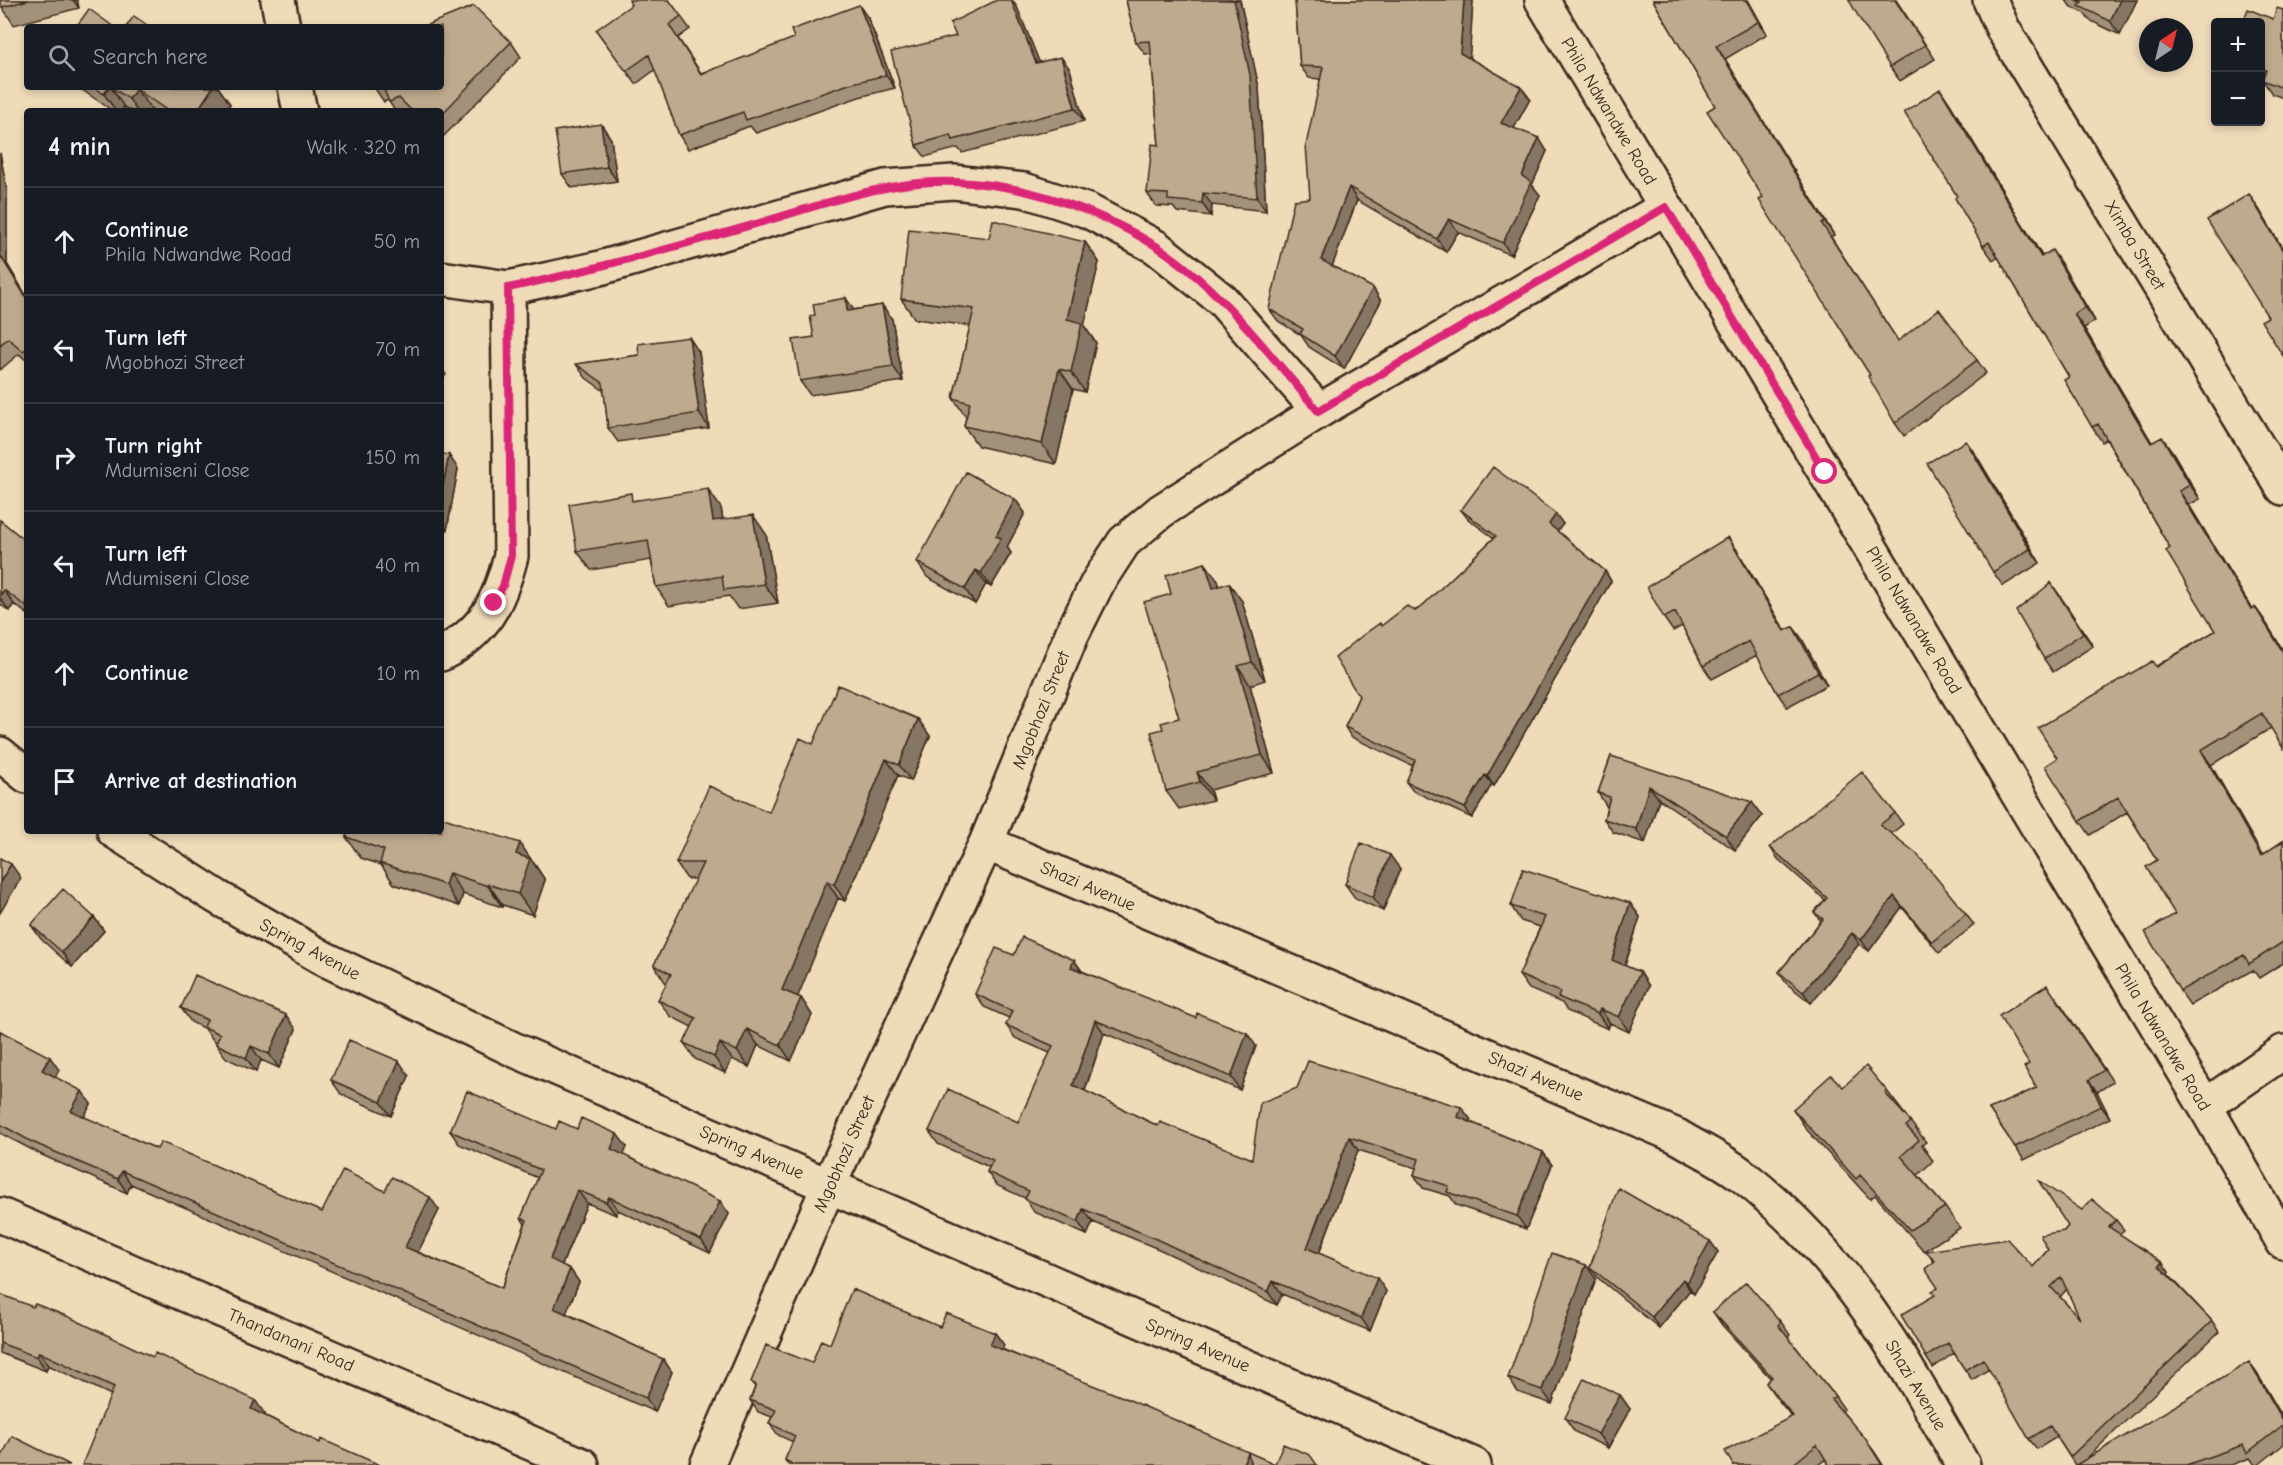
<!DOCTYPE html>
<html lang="en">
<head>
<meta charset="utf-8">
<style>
	body { margin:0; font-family:"Comic Neue",sans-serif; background:#242831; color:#f1f3f6 }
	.controls { position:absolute; right:18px; top:18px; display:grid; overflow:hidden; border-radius:6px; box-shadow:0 3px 9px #0003 }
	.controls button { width:54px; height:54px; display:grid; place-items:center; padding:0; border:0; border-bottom:2px solid #363941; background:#171b24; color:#f1f3f6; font:30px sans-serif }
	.compass { position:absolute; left:2139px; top:18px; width:54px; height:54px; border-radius:50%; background:#171b24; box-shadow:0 3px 9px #0003; rotate:35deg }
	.stop { position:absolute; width:18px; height:18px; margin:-14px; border:4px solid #db2777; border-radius:50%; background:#fff }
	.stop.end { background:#db2777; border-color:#fff; box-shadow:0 2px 6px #0008 }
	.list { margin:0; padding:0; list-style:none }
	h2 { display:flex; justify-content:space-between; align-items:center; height:78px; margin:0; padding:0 24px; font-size:26px }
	h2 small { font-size:20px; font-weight:400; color:#9ea1a6 }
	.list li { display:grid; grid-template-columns:39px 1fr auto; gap:18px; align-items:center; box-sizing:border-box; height:108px; padding:0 24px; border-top:2px solid #363941 }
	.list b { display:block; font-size:22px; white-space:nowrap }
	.list p { margin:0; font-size:20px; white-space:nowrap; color:#9ea1a6 }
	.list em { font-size:20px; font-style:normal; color:#9ea1a6 }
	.icon { flex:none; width:33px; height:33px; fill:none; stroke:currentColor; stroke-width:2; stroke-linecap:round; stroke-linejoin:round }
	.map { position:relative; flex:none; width:2283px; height:1465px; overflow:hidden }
	.search { position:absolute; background:#171b24; box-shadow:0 3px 9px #0003; left:24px; top:24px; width:420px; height:66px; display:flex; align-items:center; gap:15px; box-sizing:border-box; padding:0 21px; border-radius:6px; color:#9ea1a6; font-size:22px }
	.panel { position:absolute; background:#171b24; box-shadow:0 3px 9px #0003; left:24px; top:108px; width:420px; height:726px; border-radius:6px }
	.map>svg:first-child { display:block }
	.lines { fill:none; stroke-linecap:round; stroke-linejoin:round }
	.minor-casing { stroke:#3b2a1e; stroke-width:38 }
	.minor { stroke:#f0dbb9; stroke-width:33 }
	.wall { fill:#a3927a; stroke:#3b2a1e; stroke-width:1.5; fill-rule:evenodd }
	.shaded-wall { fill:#857763; stroke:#3b2a1e; stroke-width:1.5 }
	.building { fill:#beaa8e; stroke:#3b2a1e; stroke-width:1.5; fill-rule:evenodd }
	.route { stroke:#db2777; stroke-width:8 }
	.labels { text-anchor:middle; stroke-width:4.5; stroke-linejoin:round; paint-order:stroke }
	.street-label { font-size:18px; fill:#3b2a1e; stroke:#f0dbb9 }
</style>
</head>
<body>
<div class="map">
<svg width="2283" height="1465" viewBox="0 0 2283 1465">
	<rect width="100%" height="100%" fill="#f0dbb9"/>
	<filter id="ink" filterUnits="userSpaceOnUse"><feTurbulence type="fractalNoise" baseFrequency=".0167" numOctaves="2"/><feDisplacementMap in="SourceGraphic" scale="12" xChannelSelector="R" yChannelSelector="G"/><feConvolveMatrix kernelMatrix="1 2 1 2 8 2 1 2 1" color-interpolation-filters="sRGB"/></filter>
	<g filter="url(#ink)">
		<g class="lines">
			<defs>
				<path id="minor" d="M 278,0 L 283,27
					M 1542,0 L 2205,1106 L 2283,1242
					M 1990,0 L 2003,29 L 2283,488
					M 295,87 L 300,111
					M 441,278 L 508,288 L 600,268 L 885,187 L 954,182 L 1024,190 L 1088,211 L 1156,247 L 1222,300 L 1319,411
					M 441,654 C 485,632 499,602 511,556 L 508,288
					M 0,754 L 27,776
					M 114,831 L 217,897 L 325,959 L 517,1051 L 1474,1465
					M 986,843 L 1677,1136 C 1698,1149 1723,1160 1743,1176 C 1846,1257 1900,1354 1963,1465
					M 2205,1106 L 2283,1052
					M 0,1215 L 582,1465
					M 707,1465 L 829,1185 L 986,843 L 1072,634 L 1098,582 L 1124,542 L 1161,511 L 1319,411 L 1666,207"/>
			</defs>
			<use href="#minor" class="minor-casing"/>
			<use href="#minor" class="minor"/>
		</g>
		<path class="wall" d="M 0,0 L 77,0 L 79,8 L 14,25 L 2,7 Z
			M 669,0 L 690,29 L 678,38 L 701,73 L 868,18 L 895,88 L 859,97 L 756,133 L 750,126 L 688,149 L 679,135 L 655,70 L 636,84 L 596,30 Z
			M 1126,0 L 1240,0 L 1259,88 L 1266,211 L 1212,205 L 1211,216 L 1177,212 L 1173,207 L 1156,206 L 1147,193 L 1159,145 L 1151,54 L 1145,54 L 1136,42 Z
			M 1295,0 L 1473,0 L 1469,58 L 1521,87 L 1530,99 L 1514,128 L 1547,151 L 1532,185 L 1540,195 L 1511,255 L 1458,232 L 1446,252 L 1357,200 L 1332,266 L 1373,288 L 1381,301 L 1344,369 L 1309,347 L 1301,335 L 1278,321 L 1269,309 L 1310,198 L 1320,79 L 1309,78 L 1300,66 Z
			M 1653,0 L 1748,0 L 1767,34 L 1725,59 L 1834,235 L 1831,237 L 1898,341 L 1977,360 L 1986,373 L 1904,436 L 1895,423 L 1870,375 L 1715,106 Z
			M 1896,0 L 1935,59 L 1900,81 L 1890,67 Z
			M 2066,0 L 2137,0 L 2120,35 L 2089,20 L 2084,13 L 2070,6 Z
			M 1017,7 L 1039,62 L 1070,69 L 1084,121 L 962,153 L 958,148 L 925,157 L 916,145 L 956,36 Z
			M 2283,10 L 2283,98 L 2272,94 L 2262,79 L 2260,78 L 2260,22 L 2273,19 Z
			M 511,42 L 521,57 L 441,139 L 441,111 L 395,111 L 388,100 L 384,102 L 374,87 L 441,87 Z
			M 78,87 L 218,87 L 230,104 L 225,111 L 153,111 L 151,109 L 150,111 L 131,111 L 124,107 L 121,111 L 113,111 Z
			M 1940,89 L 1950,104 L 2042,256 L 2062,265 L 2095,321 L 2084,328 L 2152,443 L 2172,451 L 2200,499 L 2189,505 L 2252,609 L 2255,607 L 2265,621 L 2271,728 L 2211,765 L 2262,855 L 2283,841 L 2283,963 L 2259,978 L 2253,970 L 2190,1005 L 2180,991 L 2175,914 L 2157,860 L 2127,812 L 2090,835 L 2080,821 L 2057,758 L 2156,666 L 2215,631 L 2170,548 L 2106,439 L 2102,442 L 2092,427 L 2069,377 L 1998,257 L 1993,260 L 1983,246 L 1957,196 Z
			M 601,124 L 611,139 L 617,181 L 572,188 L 562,174 Z
			M 0,153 L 7,191 L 7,264 L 27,297 L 27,361 L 19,354 L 0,370 Z
			M 989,238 L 1085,242 L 1099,262 L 1084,326 L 1096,343 L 1085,392 L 1073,389 L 1056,464 L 978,446 L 964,426 L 966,417 L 953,398 L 970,326 L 915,319 L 901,299 Z
			M 882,305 L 892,319 L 903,381 L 810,395 L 800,381 L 814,337 L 853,310 Z
			M 699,352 L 709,428 L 618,442 L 608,428 L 604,391 L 586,378 L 576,364 L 639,355 Z
			M 441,367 L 446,375 L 441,380 Z
			M 441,454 L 458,469 L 447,530 L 441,529 Z
			M 1976,455 L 2040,563 L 2003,586 L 1993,572 Z
			M 1015,499 L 1025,513 L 1007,547 L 1011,553 L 991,587 L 986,584 L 975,604 L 927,577 L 917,562 Z
			M 636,500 L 721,508 L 723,519 L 766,534 L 778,603 L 738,609 L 729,596 L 669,606 L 656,587 L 651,560 L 591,570 L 577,551 Z
			M 1461,510 L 1563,524 L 1557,531 L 1605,571 L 1611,581 L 1494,786 L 1492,784 L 1472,818 L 1413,791 L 1406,782 L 1413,766 L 1351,737 L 1345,727 L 1359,696 L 1382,626 L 1420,608 L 1494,538 L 1468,519 Z
			M 0,520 L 27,542 L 27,614 L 14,604 L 9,611 L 0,604 Z
			M 1737,550 L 1785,631 L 1793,627 L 1802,639 L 1827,685 L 1787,707 L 1778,694 L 1757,655 L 1712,679 L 1703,666 L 1682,626 L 1673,631 L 1664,618 Z
			M 1205,563 L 1218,581 L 1219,586 L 1242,601 L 1265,680 L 1250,685 L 1274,773 L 1210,790 L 1213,800 L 1179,809 L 1166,791 L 1163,729 L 1179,718 L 1171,594 Z
			M 2051,583 L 2093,646 L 2053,672 L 2044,659 Z
			M 918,719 L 930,736 L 911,781 L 898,775 L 845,901 L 838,898 L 797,997 L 801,998 L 812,1015 L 791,1061 L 758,1045 L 749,1067 L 732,1059 L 725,1073 L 695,1059 L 684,1043 L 692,1027 L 670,1016 L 658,1000 L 667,983 L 665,982 L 654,965 L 696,879 L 687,879 L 676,863 L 769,812 L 813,744 Z
			M 1611,756 L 1762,816 L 1735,850 L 1659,799 L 1645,843 L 1613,832 L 1604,819 L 1607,807 L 1598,793 Z
			M 1895,813 L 1903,824 L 1891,834 L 1966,914 L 1974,925 L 1939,953 L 1902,907 L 1869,951 L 1859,944 L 1811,1003 L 1786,983 L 1779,972 L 1821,921 L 1814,912 L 1825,900 L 1778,859 L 1770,847 Z
			M 346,837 L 534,863 L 545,880 L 533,915 L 503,905 L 502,907 L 463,894 L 459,906 L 394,884 L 381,865 L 361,858 Z
			M 1400,869 L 1383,911 L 1355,898 L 1345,884 Z
			M 1630,903 L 1640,917 L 1625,966 L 1640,972 L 1649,986 L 1629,1032 L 1610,1023 L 1608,1029 L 1567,1011 L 1562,1003 L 1529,989 L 1519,975 L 1540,927 L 1521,921 L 1511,906 Z
			M 94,917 L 104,931 L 72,967 L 41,939 L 31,925 Z
			M 1014,955 L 1074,960 L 1082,971 L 1256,1046 L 1240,1090 L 1104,1033 L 1085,1091 L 1158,1126 L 1252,1159 L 1461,1107 L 1471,1120 L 1470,1122 L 1543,1152 L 1552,1165 L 1526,1229 L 1456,1205 L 1450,1196 L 1423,1188 L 1414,1175 L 1416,1168 L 1358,1150 L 1319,1254 L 1386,1291 L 1370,1331 L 1282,1294 L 1277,1305 L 1161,1250 L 1093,1222 L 1087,1235 L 1034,1212 L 1025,1198 L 996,1185 L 987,1172 L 989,1167 L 938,1144 L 929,1131 L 1018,1122 L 1050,1053 L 1015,1038 L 1006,1025 L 1009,1018 L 984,1007 L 975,994 Z
			M 2056,997 L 2113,1082 L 2097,1092 L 2110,1118 L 2024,1160 L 1989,1109 L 2037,1088 L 2029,1064 Z
			M 181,1008 L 296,1029 L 279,1068 L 261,1060 L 256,1072 L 226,1058 L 216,1044 L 217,1042 L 214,1041 L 205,1029 L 191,1022 Z
			M 0,1031 L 59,1070 L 55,1077 L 91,1104 L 84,1117 L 157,1149 L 322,1212 L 385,1191 L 439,1210 L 418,1252 L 502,1288 L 525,1224 L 521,1218 L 538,1178 L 459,1144 L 450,1131 L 577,1129 L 627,1147 L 623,1155 L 720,1201 L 729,1214 L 710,1253 L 618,1210 L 616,1215 L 587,1203 L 562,1265 L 570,1269 L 579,1282 L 566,1313 L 663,1359 L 672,1372 L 655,1412 L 131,1184 L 127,1193 L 42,1155 L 0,1133 Z
			M 409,1076 L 391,1116 L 341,1094 L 331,1080 Z
			M 1843,1087 L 1887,1091 L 1926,1142 L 1922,1145 L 1933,1161 L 1918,1175 L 1945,1207 L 1960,1228 L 1924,1251 L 1875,1195 L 1870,1199 L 1807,1130 L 1793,1109 Z
			M 2082,1210 L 2116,1220 L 2124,1230 L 2119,1234 L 2169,1272 L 2168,1274 L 2212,1321 L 2219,1332 L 2086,1459 L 2258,1375 L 2283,1418 L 2283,1445 L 2258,1465 L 2255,1465 L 2250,1458 L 2231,1465 L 2075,1465 L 2057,1437 L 2037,1449 L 2029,1439 L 1989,1369 L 1972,1380 L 1954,1353 L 1933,1368 L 1926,1357 L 1935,1295 L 1938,1288 L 1934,1262 L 1926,1251 L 2033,1267 ZM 2067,1289 L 2080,1319 L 2060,1297 Z
			M 1710,1241 L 1718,1252 L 1694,1294 L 1690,1290 L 1659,1328 L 1598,1278 L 1590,1267 Z
			M 1586,1265 L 1596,1279 L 1552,1404 L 1518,1392 L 1508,1378 Z
			M 0,1294 L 265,1414 L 264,1415 L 320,1443 L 380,1465 L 111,1395 L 48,1365 L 46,1371 L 0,1353 Z
			M 1713,1312 L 1781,1322 L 1790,1335 L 1788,1337 L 1835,1396 L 1844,1409 L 1842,1411 L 1874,1451 L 1883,1465 L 1829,1465 L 1826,1459 L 1818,1465 L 1733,1465 L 1792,1417 L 1775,1396 L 1766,1383 L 1771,1379 L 1722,1325 Z
			M 940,1327 L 995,1333 L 1004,1345 L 1002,1349 L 1275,1464 L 1317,1465 L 788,1465 L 785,1460 L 793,1442 L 778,1435 L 769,1423 L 772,1417 L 758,1412 L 750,1400 L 755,1387 L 751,1382 L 812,1363 Z
			M 1620,1395 L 1630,1409 L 1608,1448 L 1575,1432 L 1565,1418 Z"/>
		<path class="shaded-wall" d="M 73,0 L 77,0 L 79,8 Z
			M 1011,0 L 1012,0 L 1017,7 L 1045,76 L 1036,63 Z
			M 1234,0 L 1240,0 L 1259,88 L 1266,211 L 1257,198 Z
			M 1464,0 L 1473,0 L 1469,66 L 1460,53 Z
			M 1746,0 L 1748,0 L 1767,34 L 1758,22 Z
			M 2120,0 L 2137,0 L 2120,35 L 2110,21 Z
			M 859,5 L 868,18 L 895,88 L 886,75 Z
			M 1716,46 L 1725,59 L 1834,235 L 1825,222 Z
			M 1061,57 L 1070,69 L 1084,121 L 1075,108 Z
			M 109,87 L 111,87 L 124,107 L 121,111 L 116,111 L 104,94 Z
			M 213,87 L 218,87 L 230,104 L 225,111 L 197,111 Z
			M 1521,87 L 1530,99 L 1510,135 L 1501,123 Z
			M 136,89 L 151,109 L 150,111 L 137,111 L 129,99 Z
			M 1940,89 L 1950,104 L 2051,271 L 2041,257 Z
			M 601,124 L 611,139 L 617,181 L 607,167 Z
			M 1539,138 L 1547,151 L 1532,185 L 1540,195 L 1511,255 L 1503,243 L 1522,176 Z
			M 0,153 L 7,191 L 7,264 L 27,297 L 27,299 L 0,255 Z
			M 1349,187 L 1357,200 L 1330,272 L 1321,260 Z
			M 1203,193 L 1212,205 L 1211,216 L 1202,203 Z
			M 2249,194 L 2259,209 L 2283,249 L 2283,251 Z
			M 1449,219 L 1458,232 L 1446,252 L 1437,239 Z
			M 1085,242 L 1099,262 L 1084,326 L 1096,343 L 1085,392 L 1071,372 L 1067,319 Z
			M 2052,250 L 2062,265 L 2095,321 L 2085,307 Z
			M 1373,288 L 1381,301 L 1344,369 L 1335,356 Z
			M 846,298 L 856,313 L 847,311 Z
			M 882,305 L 892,319 L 903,381 L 893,366 Z
			M 2074,314 L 2084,328 L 2161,458 L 2151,443 Z
			M 689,337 L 699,352 L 709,428 L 699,413 Z
			M 1059,369 L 1073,389 L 1056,464 L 1042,444 Z
			M 2162,437 L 2172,451 L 2200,499 L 2190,485 Z
			M 1966,441 L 1976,455 L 2040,563 L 2030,549 Z
			M 449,455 L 458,469 L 447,530 L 441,522 L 441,495 Z
			M 708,489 L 721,508 L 726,540 L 713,521 Z
			M 2179,491 L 2189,505 L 2261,624 L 2251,609 Z
			M 1015,499 L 1025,513 L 1007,547 L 1011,553 L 991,587 L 981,573 L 996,536 Z
			M 1556,514 L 1563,524 L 1556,533 L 1549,524 Z
			M 753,515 L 766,534 L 778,603 L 764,584 Z
			M 1728,537 L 1737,550 L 1793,644 L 1784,631 Z
			M 1205,563 L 1218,581 L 1225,606 L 1213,588 Z
			M 976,570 L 986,584 L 975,604 L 965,589 Z
			M 1605,571 L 1611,581 L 1494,786 L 1487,776 Z
			M 1229,583 L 1242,601 L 1265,680 L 1252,662 Z
			M 2051,583 L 2060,596 L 2093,646 L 2083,633 Z
			M 4,590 L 14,604 L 9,611 L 0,598 L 0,595 Z
			M 2255,607 L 2265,621 L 2283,650 L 2283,652 Z
			M 1793,627 L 1802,639 L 1827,685 L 1818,672 Z
			M 1238,666 L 1250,685 L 1274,773 L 1262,755 Z
			M 918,719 L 930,736 L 911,781 L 899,765 Z
			M 2201,750 L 2211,765 L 2271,870 L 2261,856 Z
			M 886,759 L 898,775 L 845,901 L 834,884 Z
			M 1197,772 L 1210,790 L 1213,800 L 1200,782 Z
			M 1485,775 L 1492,784 L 1472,818 L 1465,808 Z
			M 1649,786 L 1659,799 L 1645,843 L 1636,829 Z
			M 1752,802 L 1762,816 L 1735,850 L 1726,836 Z
			M 520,843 L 545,880 L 533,915 L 518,894 L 516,854 Z
			M 1390,855 L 1400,869 L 1383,911 L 1373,897 Z
			M 11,864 L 21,878 L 0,913 L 0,882 Z
			M 449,873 L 463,894 L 459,906 L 445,885 Z
			M 827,881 L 838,898 L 794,1006 L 782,990 Z
			M 488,884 L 503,905 L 502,907 L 488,886 Z
			M 1894,896 L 1902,907 L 1869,951 L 1861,940 Z
			M 1630,903 L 1640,917 L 1622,974 L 1612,960 Z
			M 94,917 L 104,931 L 72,967 L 62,952 Z
			M 1852,933 L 1859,944 L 1811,1003 L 1803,992 Z
			M 1074,960 L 1083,973 L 1071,967 Z
			M 1640,972 L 1649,986 L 1629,1032 L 1619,1017 Z
			M 801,998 L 812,1015 L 791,1061 L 780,1045 Z
			M 1600,1009 L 1610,1023 L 1608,1029 L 1598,1014 Z
			M 286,1015 L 296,1029 L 279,1068 L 269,1054 Z
			M 1095,1020 L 1104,1033 L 1082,1098 L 1073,1085 Z
			M 747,1029 L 758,1045 L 749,1067 L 737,1051 Z
			M 1247,1033 L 1256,1046 L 1240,1090 L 1231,1077 Z
			M 720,1043 L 732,1059 L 725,1073 L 714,1057 Z
			M 251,1046 L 261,1060 L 256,1072 L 246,1058 Z
			M 50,1057 L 59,1070 L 52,1083 L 42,1070 Z
			M 399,1061 L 409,1076 L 391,1116 L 381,1102 Z
			M 2089,1080 L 2097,1092 L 2110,1118 L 2101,1106 Z
			M 82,1091 L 91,1104 L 80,1124 L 71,1111 Z
			M 1461,1107 L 1471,1120 L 1468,1130 L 1458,1117 Z
			M 617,1134 L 627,1147 L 620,1162 L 611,1149 Z
			M 1349,1137 L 1358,1150 L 1316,1261 L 1307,1248 Z
			M 1543,1152 L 1552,1165 L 1526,1229 L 1517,1216 Z
			M 122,1171 L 131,1184 L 127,1193 L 118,1179 Z
			M 577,1190 L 587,1203 L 559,1272 L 550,1259 Z
			M 430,1197 L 439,1210 L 414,1260 L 405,1247 Z
			M 609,1197 L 618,1210 L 616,1215 L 606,1202 Z
			M 720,1201 L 729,1214 L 710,1253 L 701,1240 Z
			M 1083,1209 L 1093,1222 L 1087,1235 L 1078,1222 Z
			M 1710,1241 L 1718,1252 L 1694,1294 L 1687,1283 Z
			M 2162,1262 L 2169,1272 L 2167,1276 L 2159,1266 Z
			M 1586,1265 L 1596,1279 L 1552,1404 L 1542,1390 Z
			M 570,1269 L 579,1282 L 563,1321 L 554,1308 Z
			M 1377,1278 L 1386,1291 L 1370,1331 L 1361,1318 Z
			M 1683,1279 L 1690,1290 L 1659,1328 L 1652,1317 Z
			M 1273,1281 L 1282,1294 L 1277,1305 L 1268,1292 Z
			M 995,1333 L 1004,1345 L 999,1357 L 990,1345 Z
			M 39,1352 L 48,1365 L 46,1371 L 37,1357 Z
			M 663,1359 L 672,1372 L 655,1412 L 646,1398 Z
			M 2249,1362 L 2258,1375 L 2283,1418 L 2283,1420 Z
			M 1620,1395 L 1630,1409 L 1608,1448 L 1598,1434 Z
			M 255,1400 L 265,1414 L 261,1422 L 251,1409 Z
			M 1248,1453 L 1256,1465 L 1242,1465 Z"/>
		<path class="building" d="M 0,0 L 29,0 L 2,7 Z
			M 629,0 L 669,0 L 681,16 L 669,25 L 701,74 L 794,38 L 791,30 L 859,5 L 886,75 L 849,84 L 746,120 L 743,112 L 679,135 L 649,55 L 626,71 L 596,30 L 631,5 Z
			M 997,0 L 1011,0 L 1036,63 L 1061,57 L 1075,108 L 953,140 L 951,135 L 916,145 L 891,52 L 956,36 L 950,23 Z
			M 1126,0 L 1234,0 L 1250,75 L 1257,198 L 1203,193 L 1202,203 L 1168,200 L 1168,194 L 1147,193 L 1152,144 L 1159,145 L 1150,41 L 1136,42 Z
			M 1295,0 L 1464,0 L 1460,53 L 1521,87 L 1501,123 L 1539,138 L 1522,176 L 1531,182 L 1503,243 L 1449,219 L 1437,239 L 1349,187 L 1321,260 L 1373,288 L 1335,356 L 1300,334 L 1303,329 L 1269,309 L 1294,200 L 1310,198 L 1306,145 L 1323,67 L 1300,66 Z
			M 1653,0 L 1746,0 L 1758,22 L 1716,46 L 1825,222 L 1822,224 L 1898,341 L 1939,309 L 1977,360 L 1895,423 L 1868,376 L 1870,375 L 1759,200 L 1763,197 L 1707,111 L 1715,106 Z
			M 1849,0 L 1895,0 L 1925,45 L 1890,67 L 1861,21 Z
			M 2077,0 L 2120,0 L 2110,21 L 2079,6 L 2082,2 Z
			M 474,6 L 511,42 L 441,115 L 441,111 L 412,111 L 399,98 L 389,102 L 383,87 L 441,87 L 441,27 L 422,27 Z
			M 2277,8 L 2283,10 L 2283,88 L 2262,80 L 2266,70 L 2260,68 L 2260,22 L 2243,22 L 2248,9 L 2273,19 Z
			M 89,9 L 114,27 L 76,27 Z
			M 134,16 L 150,27 L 126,27 Z
			M 94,87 L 109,87 L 104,94 Z
			M 111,87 L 213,87 L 197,111 L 168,111 L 136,89 L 129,99 Z
			M 1940,89 L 2041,257 L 2052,250 L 2085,307 L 2074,314 L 2151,443 L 2162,437 L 2190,485 L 2179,491 L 2251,609 L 2255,607 L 2283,652 L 2283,748 L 2262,713 L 2201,750 L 2261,856 L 2283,841 L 2283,942 L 2249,964 L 2244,955 L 2180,991 L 2145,932 L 2175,914 L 2146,867 L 2157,860 L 2118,797 L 2080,821 L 2045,766 L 2057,758 L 2038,728 L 2152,661 L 2156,667 L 2215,631 L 2166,551 L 2170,548 L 2098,424 L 2092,427 L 2064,380 L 2069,377 L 1989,242 L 1983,246 L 1955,198 L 1957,196 L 1904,112 Z
			M 601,124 L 607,167 L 562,174 L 555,131 Z
			M 2249,194 L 2283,251 L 2283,356 L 2261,321 L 2268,317 L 2207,220 Z
			M 993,220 L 1085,242 L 1067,319 L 1082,323 L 1071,372 L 1059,369 L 1042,444 L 964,426 L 970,403 L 953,398 L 974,309 L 901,299 L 909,229 L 989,238 Z
			M 0,255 L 27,299 L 27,348 L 23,351 L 8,338 L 0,345 Z
			M 846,298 L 847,311 L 882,305 L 893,366 L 800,381 L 793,340 L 814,337 L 810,316 L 815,315 L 813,304 Z
			M 689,337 L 699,413 L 608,428 L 603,383 L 576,364 L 639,355 L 638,344 Z
			M 1966,441 L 2030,549 L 1993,572 L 1927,463 Z
			M 441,454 L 449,455 L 441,495 Z
			M 1493,467 L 1556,514 L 1549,524 L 1605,571 L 1487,776 L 1485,775 L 1465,808 L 1406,782 L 1415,760 L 1345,727 L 1359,696 L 1335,658 L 1363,635 L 1380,623 L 1381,626 L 1407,606 L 1415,611 L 1420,608 L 1496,536 L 1461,510 Z
			M 966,472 L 1015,499 L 996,536 L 1001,538 L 981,573 L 976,570 L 965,589 L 917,562 Z
			M 708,489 L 713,521 L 753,515 L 764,584 L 724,590 L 722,576 L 656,587 L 648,540 L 577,551 L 569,504 L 631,493 L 632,501 Z
			M 0,520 L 27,542 L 27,607 L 4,590 L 0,595 Z
			M 1728,537 L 1784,631 L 1793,627 L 1818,672 L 1778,694 L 1749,641 L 1703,666 L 1675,612 L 1664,618 L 1647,587 Z
			M 1205,563 L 1213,588 L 1229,583 L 1252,662 L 1238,666 L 1262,755 L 1197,772 L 1200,782 L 1166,791 L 1151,732 L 1163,729 L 1161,723 L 1179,718 L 1144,602 L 1171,594 L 1166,575 Z
			M 2051,583 L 2083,633 L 2044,659 L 2016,611 Z
			M 838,685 L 918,719 L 899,765 L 886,759 L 834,884 L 827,881 L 782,990 L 801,998 L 780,1045 L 747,1029 L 737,1051 L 720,1043 L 714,1057 L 684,1043 L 696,1018 L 658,1000 L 671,974 L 654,965 L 703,863 L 676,863 L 709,786 L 769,812 L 800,738 L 813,744 Z
			M 1611,756 L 1752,802 L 1726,836 L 1649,786 L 1636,829 L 1604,819 L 1610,797 L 1598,793 Z
			M 1862,772 L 1895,813 L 1880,825 L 1916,853 L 1966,914 L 1932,942 L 1894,896 L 1861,940 L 1852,933 L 1803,992 L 1779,972 L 1823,919 L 1814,912 L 1827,898 L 1770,847 Z
			M 441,817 L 520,843 L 516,854 L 530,859 L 518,894 L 488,884 L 488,886 L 449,873 L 445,885 L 380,863 L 384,850 L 346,837 L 348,831 L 441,831 Z
			M 1361,843 L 1390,855 L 1373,897 L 1345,884 Z
			M 0,858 L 11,864 L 0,882 Z
			M 1523,869 L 1630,903 L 1612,960 L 1640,972 L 1619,1017 L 1600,1009 L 1598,1014 L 1558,997 L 1560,992 L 1519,975 L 1545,917 L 1511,906 Z
			M 63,889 L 94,917 L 62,952 L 31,925 Z
			M 1022,937 L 1074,960 L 1071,967 L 1196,1018 L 1197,1013 L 1247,1033 L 1231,1077 L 1095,1020 L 1073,1085 L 1158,1126 L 1160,1122 L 1252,1159 L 1260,1103 L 1297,1088 L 1308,1061 L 1461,1107 L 1458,1117 L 1543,1152 L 1517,1216 L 1447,1192 L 1449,1186 L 1414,1175 L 1419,1159 L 1349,1137 L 1307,1248 L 1377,1278 L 1361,1318 L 1273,1281 L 1268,1292 L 1152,1237 L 1083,1209 L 1078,1222 L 1025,1199 L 1029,1191 L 987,1172 L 993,1160 L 929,1131 L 948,1089 L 1018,1122 L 1053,1046 L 1006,1025 L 1012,1011 L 975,994 L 996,948 L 1014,955 Z
			M 195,975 L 286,1015 L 269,1054 L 251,1046 L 246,1058 L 216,1044 L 220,1034 L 204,1027 L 207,1020 L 181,1008 Z
			M 2047,985 L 2104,1070 L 2089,1080 L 2101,1106 L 2015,1147 L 1989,1109 L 2037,1088 L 2024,1067 L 2029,1064 L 1999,1016 Z
			M 0,1031 L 50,1057 L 42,1070 L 82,1091 L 71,1111 L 157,1149 L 161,1142 L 322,1212 L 343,1170 L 385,1191 L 392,1177 L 430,1197 L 405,1247 L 502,1288 L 527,1220 L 521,1218 L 541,1170 L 450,1131 L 467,1091 L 556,1129 L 559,1121 L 577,1129 L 581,1118 L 617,1134 L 611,1149 L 720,1201 L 701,1240 L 609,1197 L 606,1202 L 577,1190 L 550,1259 L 570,1269 L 554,1308 L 663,1359 L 646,1398 L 122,1171 L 118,1179 L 32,1142 L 0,1124 Z
			M 349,1040 L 399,1061 L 381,1102 L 331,1080 Z
			M 1866,1066 L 1887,1091 L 1885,1093 L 1911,1122 L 1906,1126 L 1919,1140 L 1901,1156 L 1945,1207 L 1910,1230 L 1860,1175 L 1856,1179 L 1793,1109 L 1831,1075 L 1843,1087 Z
			M 2038,1180 L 2082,1210 L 2092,1199 L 2116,1220 L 2109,1227 L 2162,1262 L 2159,1266 L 2212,1321 L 2070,1457 L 2050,1426 L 2029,1439 L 1983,1359 L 1965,1370 L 1948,1343 L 1926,1357 L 1901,1315 L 1935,1295 L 1932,1291 L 1938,1288 L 1925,1269 L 1935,1261 L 1926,1251 L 2007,1239 L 2033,1267 L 2048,1250 L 2040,1235 L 2064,1231 L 2068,1226 ZM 2061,1277 L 2080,1319 L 2051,1287 Z
			M 1618,1188 L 1710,1241 L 1687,1283 L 1683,1279 L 1652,1317 L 1590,1267 Z
			M 1552,1253 L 1586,1265 L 1542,1390 L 1508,1378 Z
			M 1746,1282 L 1781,1322 L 1778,1325 L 1835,1396 L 1831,1399 L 1865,1438 L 1882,1465 L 1829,1465 L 1817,1445 L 1792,1465 L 1776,1465 L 1775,1464 L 1772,1465 L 1733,1465 L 1725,1451 L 1793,1416 L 1766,1383 L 1772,1377 L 1713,1312 Z
			M 852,1289 L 940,1327 L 946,1313 L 995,1333 L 990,1345 L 1123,1397 L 1275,1464 L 1283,1444 L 1310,1455 L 1317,1465 L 1251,1465 L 1248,1453 L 1242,1465 L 791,1465 L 792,1464 L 785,1460 L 795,1436 L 769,1423 L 776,1410 L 750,1400 L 756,1385 L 751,1382 L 766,1345 L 812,1363 L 821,1340 L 830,1344 Z
			M 0,1294 L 33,1307 L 35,1304 L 69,1317 L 153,1357 L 155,1353 L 255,1400 L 251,1409 L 320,1443 L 321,1439 L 380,1465 L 82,1465 L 114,1387 L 39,1352 L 37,1357 L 0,1343 Z
			M 2249,1362 L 2283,1420 L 2283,1425 L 2247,1453 L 2243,1445 L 2186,1465 L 2076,1465 Z
			M 1584,1378 L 1620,1395 L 1598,1434 L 1565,1418 Z
			M 12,1436 L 70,1465 L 0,1465 L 0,1460 Z"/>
	</g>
	<g class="lines" filter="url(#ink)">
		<path class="route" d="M 494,603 L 503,586 L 511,556 L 508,288 C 593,270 676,247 759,223 C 822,205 888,179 955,182 C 1025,184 1097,209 1156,246 C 1219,286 1270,355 1318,411 L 1666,207 L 1825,472"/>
	</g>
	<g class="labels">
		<g class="street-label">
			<text transform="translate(1609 111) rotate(59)" y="6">Phila Ndwandwe Road</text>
			<text transform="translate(2135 245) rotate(59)" y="6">Ximba Street</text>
			<text transform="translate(1914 620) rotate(59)" y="6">Phila Ndwandwe Road</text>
			<text transform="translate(1041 710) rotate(-68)" y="6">Mgobhozi Street</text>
			<text transform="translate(1088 886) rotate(23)" y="6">Shazi Avenue</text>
			<text transform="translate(310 949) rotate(28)" y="6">Spring Avenue</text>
			<text transform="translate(2163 1037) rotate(59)" y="6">Phila Ndwandwe Road</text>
			<text transform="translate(1536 1076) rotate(23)" y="6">Shazi Avenue</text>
			<text transform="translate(752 1152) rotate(23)" y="6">Spring Avenue</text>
			<text transform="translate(844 1154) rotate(-66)" y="6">Mgobhozi Street</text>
			<text transform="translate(291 1340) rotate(23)" y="6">Thandanani Road</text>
			<text transform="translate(1198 1345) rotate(23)" y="6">Spring Avenue</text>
			<text transform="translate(1916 1385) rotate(59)" y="6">Shazi Avenue</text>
		</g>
	</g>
</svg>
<div class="controls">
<button>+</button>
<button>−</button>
</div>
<svg class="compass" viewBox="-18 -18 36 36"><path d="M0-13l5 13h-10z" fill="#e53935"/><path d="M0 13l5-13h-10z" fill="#9ea1a6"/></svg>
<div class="stop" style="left:1825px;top:472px"></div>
<div class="stop end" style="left:494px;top:603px"></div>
<div class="search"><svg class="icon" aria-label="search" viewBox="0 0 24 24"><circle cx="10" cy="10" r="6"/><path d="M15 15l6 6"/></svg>Search here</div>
<section class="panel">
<h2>4 min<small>Walk · 320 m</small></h2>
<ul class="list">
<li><svg class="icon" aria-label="ahead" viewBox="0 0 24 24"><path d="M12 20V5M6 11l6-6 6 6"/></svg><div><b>Continue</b><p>Phila Ndwandwe Road</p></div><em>50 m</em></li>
<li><svg class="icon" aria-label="left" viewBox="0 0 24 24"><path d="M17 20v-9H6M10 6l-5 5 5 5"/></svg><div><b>Turn left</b><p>Mgobhozi Street</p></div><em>70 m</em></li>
<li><svg class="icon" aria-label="right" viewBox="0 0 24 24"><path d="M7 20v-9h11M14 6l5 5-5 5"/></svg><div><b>Turn right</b><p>Mdumiseni Close</p></div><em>150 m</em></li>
<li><svg class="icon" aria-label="left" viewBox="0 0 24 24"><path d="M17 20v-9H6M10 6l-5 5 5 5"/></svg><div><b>Turn left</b><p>Mdumiseni Close</p></div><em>40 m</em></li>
<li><svg class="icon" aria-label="ahead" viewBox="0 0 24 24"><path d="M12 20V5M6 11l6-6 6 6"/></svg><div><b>Continue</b></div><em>10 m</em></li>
<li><svg class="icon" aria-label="arrive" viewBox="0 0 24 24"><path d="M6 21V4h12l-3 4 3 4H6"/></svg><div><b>Arrive at destination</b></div></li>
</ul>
</section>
</div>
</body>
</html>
